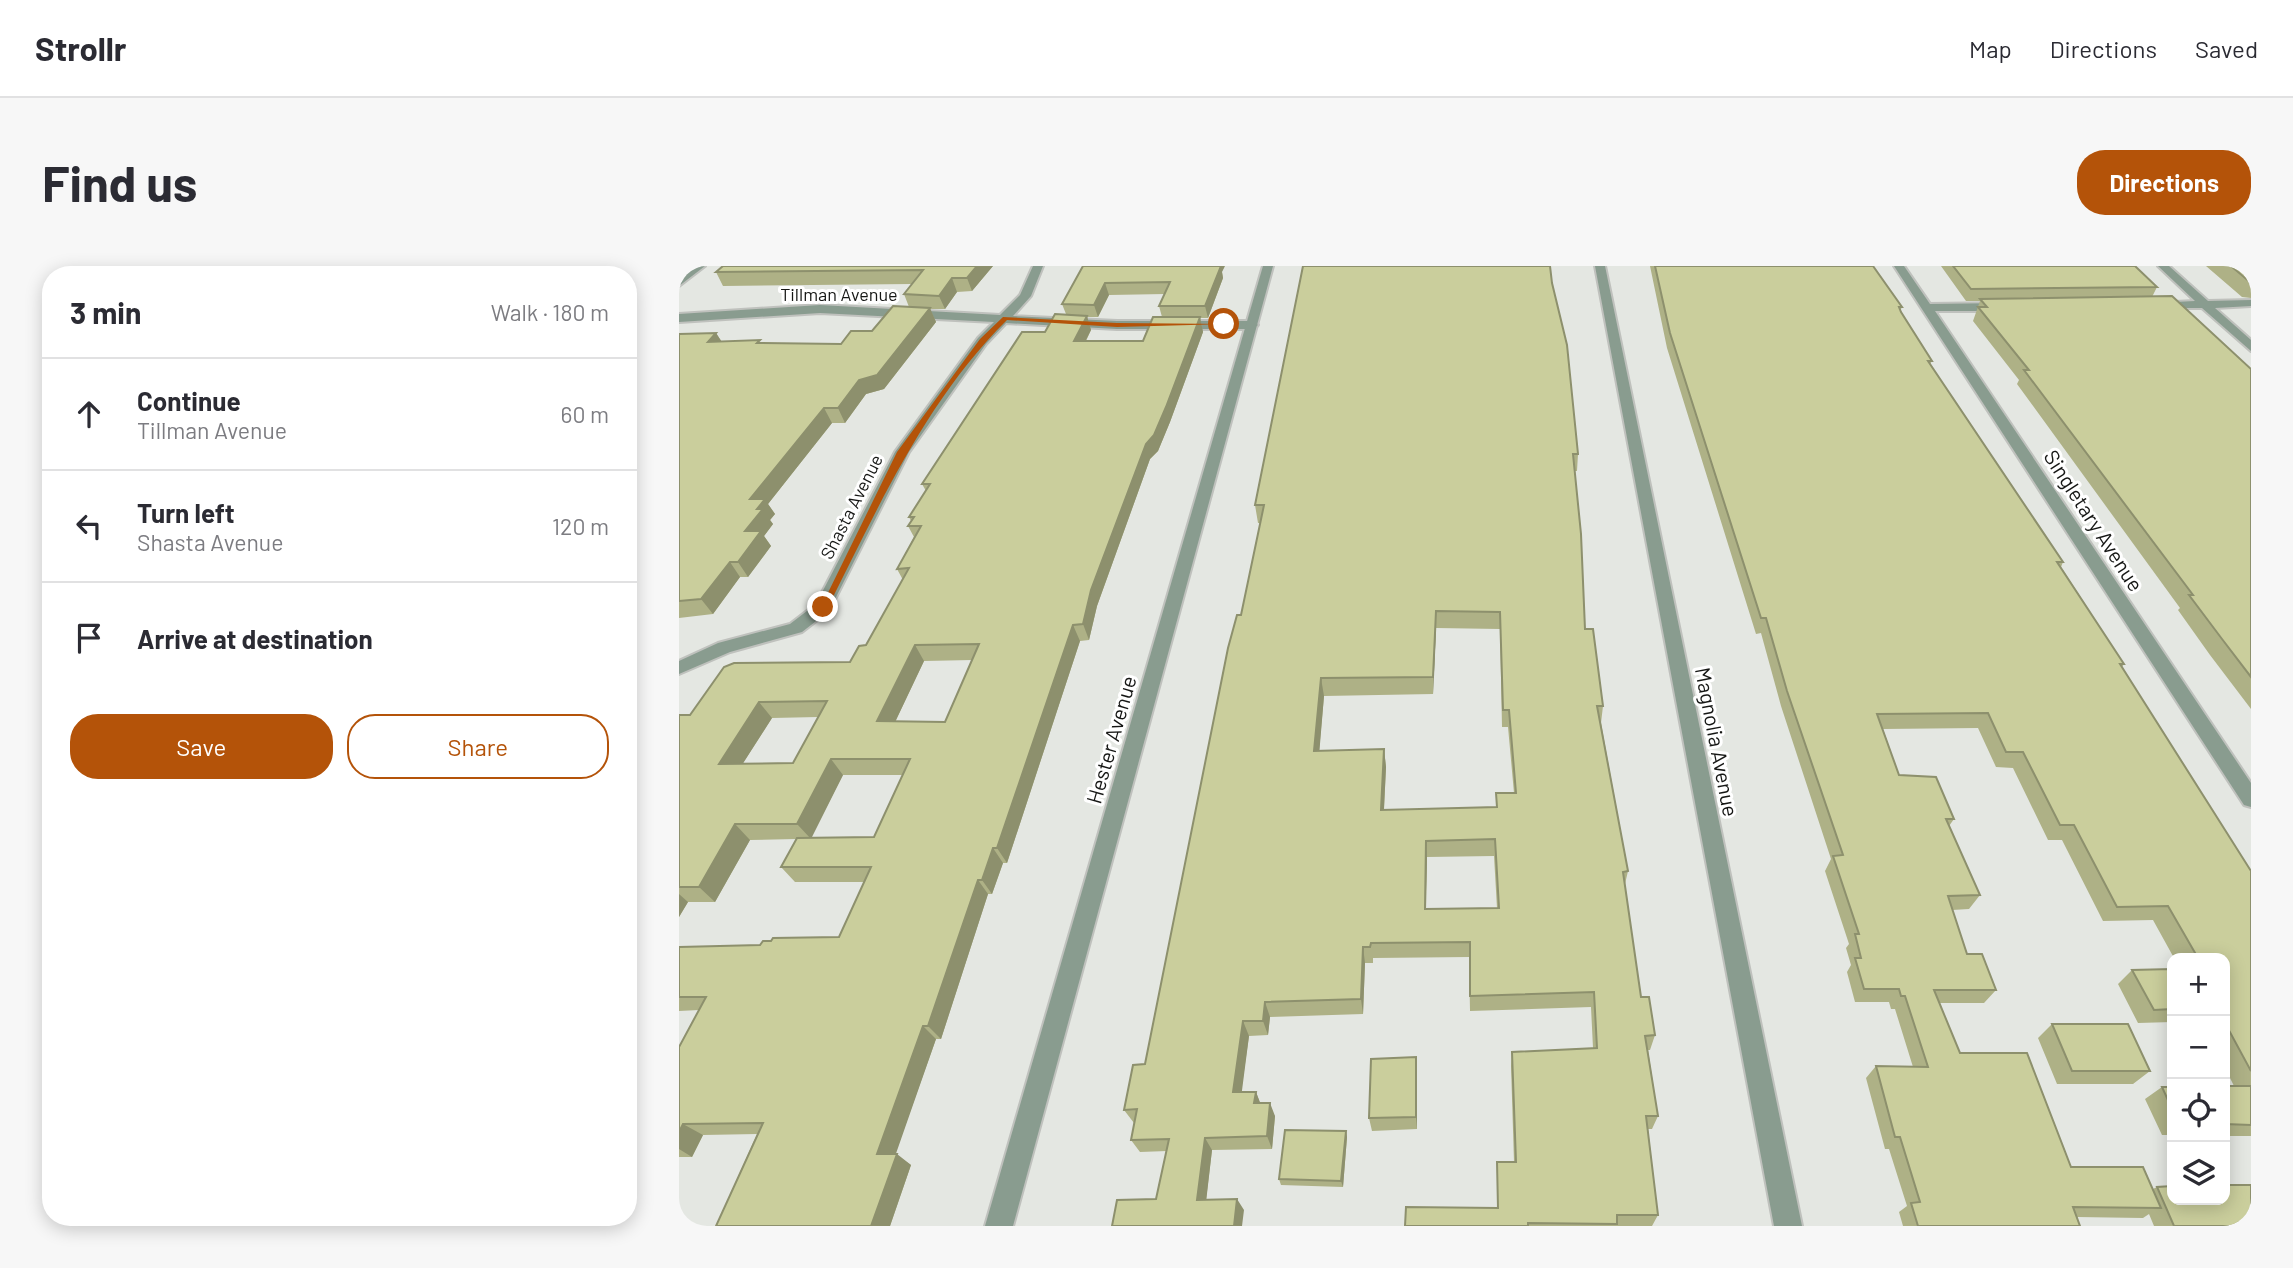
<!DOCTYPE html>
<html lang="en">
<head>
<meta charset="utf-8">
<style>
	body { margin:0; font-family:Barlow,sans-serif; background:#f7f7f7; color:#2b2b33 }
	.controls { position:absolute; right:21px; bottom:21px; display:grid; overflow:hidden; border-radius:14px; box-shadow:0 4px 18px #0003 }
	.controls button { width:63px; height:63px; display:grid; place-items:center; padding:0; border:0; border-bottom:2px solid #e1e1e2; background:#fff; color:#2b2b33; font:35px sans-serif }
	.stop { position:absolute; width:21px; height:21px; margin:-16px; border:5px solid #b45309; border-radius:50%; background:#fff }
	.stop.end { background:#b45309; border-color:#fff; box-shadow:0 2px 7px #0008 }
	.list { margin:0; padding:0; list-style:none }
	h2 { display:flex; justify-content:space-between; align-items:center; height:91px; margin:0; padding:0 28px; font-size:30px }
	h2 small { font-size:23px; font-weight:400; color:#7c7c81 }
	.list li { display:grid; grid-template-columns:46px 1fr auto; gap:21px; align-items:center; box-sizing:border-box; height:112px; padding:0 28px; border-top:2px solid #e1e1e2 }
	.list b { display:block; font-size:26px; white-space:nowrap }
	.list p { margin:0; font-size:23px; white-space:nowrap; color:#7c7c81 }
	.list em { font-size:23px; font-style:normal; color:#7c7c81 }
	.actions { display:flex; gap:14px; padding:21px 28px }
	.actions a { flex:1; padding:16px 0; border:2px solid #b45309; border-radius:28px; text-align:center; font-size:24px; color:#b45309 }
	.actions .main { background:#b45309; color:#fff }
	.icon { flex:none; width:38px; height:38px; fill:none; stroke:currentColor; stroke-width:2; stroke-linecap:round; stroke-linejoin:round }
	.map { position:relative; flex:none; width:1572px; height:960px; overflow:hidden; border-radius:28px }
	header { display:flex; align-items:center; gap:42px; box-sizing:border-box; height:98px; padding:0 35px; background:#fff; border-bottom:2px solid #e1e1e2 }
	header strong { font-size:33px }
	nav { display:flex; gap:38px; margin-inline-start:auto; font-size:24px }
	.intro { display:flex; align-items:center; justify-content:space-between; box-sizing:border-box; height:168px; padding:0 42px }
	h1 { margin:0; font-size:49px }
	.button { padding:18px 32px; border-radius:28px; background:#b45309; color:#fff; font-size:24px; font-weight:700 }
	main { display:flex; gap:42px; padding:0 42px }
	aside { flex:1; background:#fff; border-radius:28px; box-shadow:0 4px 18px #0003 }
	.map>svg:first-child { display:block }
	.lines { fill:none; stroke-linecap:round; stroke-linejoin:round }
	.minor-casing { stroke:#bfc1bd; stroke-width:4 }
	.tertiary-casing { stroke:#bfc1bd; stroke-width:4 }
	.minor { fill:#899c8f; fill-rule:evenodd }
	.tertiary { fill:#899c8f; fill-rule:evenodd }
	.wall { fill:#aeb186; fill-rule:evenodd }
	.shaded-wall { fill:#8d906d }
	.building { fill:#cace9c; stroke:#8d906d; stroke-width:2; fill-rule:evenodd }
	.route { fill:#b45309 }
	.labels { text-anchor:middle; stroke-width:6; stroke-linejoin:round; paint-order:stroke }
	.far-street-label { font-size:18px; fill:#151614; stroke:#fff }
	.street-label { font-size:21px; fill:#151614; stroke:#fff }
</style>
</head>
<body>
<header>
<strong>Strollr</strong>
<nav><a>Map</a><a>Directions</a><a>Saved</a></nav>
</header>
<div class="intro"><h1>Find us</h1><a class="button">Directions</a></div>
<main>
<aside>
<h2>3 min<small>Walk · 180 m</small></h2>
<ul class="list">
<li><svg class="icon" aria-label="ahead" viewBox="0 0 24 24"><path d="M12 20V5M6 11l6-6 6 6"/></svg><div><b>Continue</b><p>Tillman Avenue</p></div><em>60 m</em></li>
<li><svg class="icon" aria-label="left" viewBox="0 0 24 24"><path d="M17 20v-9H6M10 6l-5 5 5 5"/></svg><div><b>Turn left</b><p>Shasta Avenue</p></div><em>120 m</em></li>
<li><svg class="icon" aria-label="arrive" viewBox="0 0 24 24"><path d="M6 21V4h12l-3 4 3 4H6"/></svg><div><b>Arrive at destination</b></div></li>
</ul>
<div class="actions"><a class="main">Save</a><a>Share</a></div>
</aside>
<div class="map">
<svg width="1572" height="960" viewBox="0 0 1572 960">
	<rect width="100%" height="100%" fill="#e4e7e2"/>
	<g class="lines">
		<defs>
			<path id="minor" d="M 14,0 L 26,0 L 0,20 L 0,11 Z
				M 354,0 L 364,0 L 352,30 L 334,50 L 438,55 L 573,55 L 579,59 L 573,63 L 438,63 L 327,57 L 307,78 L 230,186 L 150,345 L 123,366 L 51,386 L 0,408 L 0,395 L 39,377 L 111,358 L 137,338 L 216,186 L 299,72 L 315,56 L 141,47 L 0,56 L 0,48 L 141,39 L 321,49 L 341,29 Z
				M 916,0 L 926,0 L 1123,960 L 1095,960 Z
				M 1215,0 L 1225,0 L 1251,38 L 1324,37 L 1330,41 L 1324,45 L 1256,45 L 1572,517 L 1572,541 L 1565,539 Z
				M 1479,0 L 1490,0 L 1529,35 L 1572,34 L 1572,40 L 1536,42 L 1572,74 L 1572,85 L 1523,42 L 1472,42 L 1470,40 L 1476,37 L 1516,35 Z"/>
			<path id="tertiary" d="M 584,0 L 594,0 L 334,960 L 306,960 Z"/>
		</defs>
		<use href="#minor" class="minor-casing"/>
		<use href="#tertiary" class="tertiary-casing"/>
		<use href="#minor" class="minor"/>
		<use href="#tertiary" class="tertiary"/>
	</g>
	<path class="wall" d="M 314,0 L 293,25 L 278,26 L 266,43 L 251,43 L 257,56 L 205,123 L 187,128 L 166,157 L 153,157 L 89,238 L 96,248 L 91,254 L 94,258 L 85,270 L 92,280 L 69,311 L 61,311 L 34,348 L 0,352 L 0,68 L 37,67 L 43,76 L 162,78 L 193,65 L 230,41 L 225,28 L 233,18 L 44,20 L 37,6 Z
		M 404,0 L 543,6 L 544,12 L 529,52 L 521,52 L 524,66 L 491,156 L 479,185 L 471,193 L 418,340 L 410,374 L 401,375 L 328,597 L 324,597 L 313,628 L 309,628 L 262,773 L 257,773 L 216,888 L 232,899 L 211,960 L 37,960 L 78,868 L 24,869 L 13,891 L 0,891 L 0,781 L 20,744 L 0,745 L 0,681 L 81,679 L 160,671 L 185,616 L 116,616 L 102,601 L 117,573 L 71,574 L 36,636 L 9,636 L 0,651 L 0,449 L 11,449 L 171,396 L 187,379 L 224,314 L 218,303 L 235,271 L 229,260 L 232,255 L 230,251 L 247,225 L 243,218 L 366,66 L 387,48 L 383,38 ZM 486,28 L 480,40 L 483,51 L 464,75 L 407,75 L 412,64 L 408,51 L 419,51 L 430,29 ZM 293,394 L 266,456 L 216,456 L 245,395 ZM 139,451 L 114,497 L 64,497 L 93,452 ZM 164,509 L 224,509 L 195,571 L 132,571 Z
		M 971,0 L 1194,0 L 1223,41 L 1221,45 L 1253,95 L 1251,98 L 1384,296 L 1382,301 L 1445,398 L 1443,401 L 1572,605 L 1572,870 L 1546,870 L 1546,820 L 1555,820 L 1546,802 L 1546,692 L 1495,692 L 1474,654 L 1424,655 L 1383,574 L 1369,574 L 1334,502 L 1317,501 L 1299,462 L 1204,463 L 1220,509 L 1275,553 L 1270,560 L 1301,629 L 1290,643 L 1273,644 L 1288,688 L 1317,724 L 1305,737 L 1260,737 L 1281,787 L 1392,901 L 1474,923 L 1478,921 L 1572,960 L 1475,960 L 1470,948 L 1464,952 L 1398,951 L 1401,960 L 1224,960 L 1220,946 L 1228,940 L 1210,883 L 1206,883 L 1187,812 L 1197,800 L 1234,801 L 1216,743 L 1212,743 L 1210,736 L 1176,736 L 1168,706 L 1172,699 L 1167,682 L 1170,678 L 1146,605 L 1152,593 L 1102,440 L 1082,367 L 1077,368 L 988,82 Z
		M 1262,0 L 1456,0 L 1478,21 L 1473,31 L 1572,103 L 1572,443 L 1531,389 L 1499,344 L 1501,342 L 1338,118 L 1340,114 L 1294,55 L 1301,35 L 1287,35 Z
		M 1527,0 L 1572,0 L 1572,32 L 1563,31 Z
		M 622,10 L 899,188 L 898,205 L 896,205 L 906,363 L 924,440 L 922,457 L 949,605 L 946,618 L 962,731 L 976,769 L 971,784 L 969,784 L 979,850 L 973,863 L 969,863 L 979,949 L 973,960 L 726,960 L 818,942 L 818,896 L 835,896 L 832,800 L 833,786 L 914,782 L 912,741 L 791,745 L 790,691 L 694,692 L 694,697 L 686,697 L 684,748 L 591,751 L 589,769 L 570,770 L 562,826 L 577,826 L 581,837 L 596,850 L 593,883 L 533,884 L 527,934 L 565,944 L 477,933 L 488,885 L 461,886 L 452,874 L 455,857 L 445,844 L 466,798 L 562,349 L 581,257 L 579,257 L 576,239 ZM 757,362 L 821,363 L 823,461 L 829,461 L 835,527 L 817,527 L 817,541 L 705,544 L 707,501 L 705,483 L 640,485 L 645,430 L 754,428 ZM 815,590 L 818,642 L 747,643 L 748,591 Z
		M 1493,703 L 1493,756 L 1459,757 L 1439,718 L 1453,704 Z
		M 1373,758 L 1471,805 L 1454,818 L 1378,818 L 1359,772 Z
		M 738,804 L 738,863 L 693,865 L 690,852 Z
		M 1483,821 L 1493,821 L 1493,869 L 1483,869 L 1466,833 Z
		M 667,865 L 668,871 L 664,921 L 602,919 L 600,913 Z"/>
	<path class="shaded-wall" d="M 298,0 L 314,0 L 293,25 L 288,12 Z
		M 538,0 L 546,0 L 543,6 L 544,12 L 529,52 L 526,40 Z
		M 273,12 L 278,26 L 266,43 L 260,30 Z
		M 426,17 L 430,29 L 419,51 L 415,39 Z
		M 251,42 L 257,56 L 205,123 L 187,128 L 166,157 L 159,142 L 180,114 Z
		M 408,50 L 412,64 L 399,90 L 395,75 Z
		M 521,51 L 524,66 L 491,156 L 479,185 L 471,193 L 418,340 L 410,374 L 404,358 L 412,324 L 467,178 Z
		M 37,67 L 46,81 L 29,76 Z
		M 145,142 L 153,157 L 89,238 L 96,248 L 91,254 L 94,258 L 85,270 L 92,280 L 69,311 L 59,296 L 66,265 L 71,233 Z
		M 51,296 L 61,311 L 34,348 L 22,333 Z
		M 757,345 L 757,362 L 754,428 L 754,411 Z
		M 394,359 L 401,375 L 328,597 L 318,582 Z
		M 236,379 L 245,395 L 209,471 L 198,455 Z
		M 642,412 L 645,430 L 639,502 L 635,485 Z
		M 80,436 L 93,452 L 54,513 L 40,498 Z
		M 705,483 L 707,501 L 704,561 L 702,544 Z
		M 152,493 L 164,509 L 132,573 L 118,558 Z
		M 56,558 L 71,574 L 36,636 L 20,621 Z
		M 747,575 L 748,591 L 746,659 L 746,643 Z
		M 314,582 L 324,597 L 313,628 L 303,614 Z
		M 299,614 L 309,628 L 262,773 L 249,760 Z
		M 0,628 L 9,636 L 0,651 Z
		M 684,681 L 686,697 L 684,748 L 682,733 Z
		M 586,736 L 591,751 L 589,769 L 584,755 Z
		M 564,755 L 570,770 L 561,840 L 554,826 Z
		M 244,760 L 257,773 L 213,899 L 198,888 Z
		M 737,791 L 738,804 L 738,863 L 737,851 Z
		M 577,826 L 582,839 L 575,837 Z
		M 591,837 L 596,850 L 593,883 L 588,870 Z
		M 4,858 L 24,869 L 13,891 L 0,883 L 0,866 Z
		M 667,865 L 668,871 L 664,921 L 662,915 Z
		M 526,872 L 533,884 L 526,945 L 518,934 Z
		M 218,888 L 232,899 L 211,960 L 192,960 Z
		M 558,933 L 565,944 L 563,960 L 555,960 Z"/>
	<path class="building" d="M 44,0 L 298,0 L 288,12 L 273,12 L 260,30 L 225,28 L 244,4 L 37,6 Z
		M 404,0 L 542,0 L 526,40 L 480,40 L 491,16 L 426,17 L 415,39 L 383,38 Z
		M 624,0 L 871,0 L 873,17 L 888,79 L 899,188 L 894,188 L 902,268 L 906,363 L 914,363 L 924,440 L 918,440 L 949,605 L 944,606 L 962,731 L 970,731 L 976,769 L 966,770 L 979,850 L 967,850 L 979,949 L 938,949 L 938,958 L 849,957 L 849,960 L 726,960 L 727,941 L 819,942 L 818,896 L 837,896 L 833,786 L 918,782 L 915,726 L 791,730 L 791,676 L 692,677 L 691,681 L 684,681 L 682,733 L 586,736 L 584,755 L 564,755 L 554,826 L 577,826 L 575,837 L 591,837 L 588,870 L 526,872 L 518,934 L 558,933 L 555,960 L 433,960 L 438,934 L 477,933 L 490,873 L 452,874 L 458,843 L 445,844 L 454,799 L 466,798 L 549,382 L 558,349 L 562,349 L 585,239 L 576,239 ZM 757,345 L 821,346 L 824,444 L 830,444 L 837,527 L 817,527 L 818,541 L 702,544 L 705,483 L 635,485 L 642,412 L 754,411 ZM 816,573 L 820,642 L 746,643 L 747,575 Z
		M 976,0 L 1194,0 L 1223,41 L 1220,41 L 1222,46 L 1253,95 L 1249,95 L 1384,296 L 1378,296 L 1445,398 L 1441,398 L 1572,605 L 1572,805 L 1546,757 L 1546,692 L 1519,692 L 1489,640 L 1438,641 L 1395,559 L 1381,559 L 1344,486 L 1327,486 L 1309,447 L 1198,448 L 1220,509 L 1257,511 L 1275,553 L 1267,553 L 1301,629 L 1269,630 L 1288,688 L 1303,688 L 1317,724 L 1255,724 L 1281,787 L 1348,787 L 1392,901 L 1464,901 L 1482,942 L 1394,941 L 1401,960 L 1239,960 L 1232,937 L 1241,936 L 1221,871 L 1216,871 L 1197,800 L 1249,801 L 1226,730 L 1222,730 L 1220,723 L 1185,723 L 1176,692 L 1182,692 L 1176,668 L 1180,668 L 1154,590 L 1164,589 L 1108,425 L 1087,352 L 1082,352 L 991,67 Z
		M 1274,0 L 1456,0 L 1478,21 L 1292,23 Z
		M 1552,0 L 1572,0 L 1572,17 Z
		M 1493,30 L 1572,103 L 1572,411 L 1543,373 L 1510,329 L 1514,329 L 1345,104 L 1350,104 L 1299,41 L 1308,41 L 1301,33 Z
		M 214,40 L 251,42 L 198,109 L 180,114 L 159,142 L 145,142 L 71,233 L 86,233 L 78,243 L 84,243 L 66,265 L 82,265 L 59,296 L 51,296 L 22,333 L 0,335 L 0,68 L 37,67 L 29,76 L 81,74 L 78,77 L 162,78 L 172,65 L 193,65 Z
		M 376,48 L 408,50 L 395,75 L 464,75 L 474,51 L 521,51 L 487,141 L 475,169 L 467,178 L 412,324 L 404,358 L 394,359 L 318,582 L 314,582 L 303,614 L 299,614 L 249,760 L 244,760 L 198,888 L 218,888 L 192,960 L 37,960 L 84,857 L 4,858 L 0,866 L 0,781 L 27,731 L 0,731 L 0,681 L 81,679 L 84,675 L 92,675 L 94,672 L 160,671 L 192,601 L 102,601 L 118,572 L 195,571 L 231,493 L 152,493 L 118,558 L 56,558 L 20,621 L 0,621 L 0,449 L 11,449 L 45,401 L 55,397 L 171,396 L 180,380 L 187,379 L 230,302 L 218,303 L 242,260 L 229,260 L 235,251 L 230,251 L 251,218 L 243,218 L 343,66 L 366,66 ZM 300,378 L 266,456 L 198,455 L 236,379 ZM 148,435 L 114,497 L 40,498 L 80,436 Z
		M 1493,703 L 1493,743 L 1475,744 L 1453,704 Z
		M 1373,758 L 1449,758 L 1471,805 L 1393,805 Z
		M 737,791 L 737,851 L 690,852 L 692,793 Z
		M 1546,820 L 1572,820 L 1572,859 L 1546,858 Z
		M 1483,821 L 1493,821 L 1493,843 Z
		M 606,864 L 667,865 L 662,915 L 600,913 Z
		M 1546,919 L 1572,919 L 1572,960 L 1495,960 L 1478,921 L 1493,920 L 1493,934 L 1546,934 Z"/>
	<path class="route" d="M 324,51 L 438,57 L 549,58 L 438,61 L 328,54 C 247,134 200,240 149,341 L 141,343 L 218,186 L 301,73 Z"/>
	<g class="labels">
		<g class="far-street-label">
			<text x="160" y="35">Tillman Avenue</text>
			<text transform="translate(173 241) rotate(-63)" y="6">Shasta Avenue</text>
		</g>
		<g class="street-label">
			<text transform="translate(1414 255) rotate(57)" y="7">Singletary Avenue</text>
			<text transform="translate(433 474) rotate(-74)" y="7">Hester Avenue</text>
			<text transform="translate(1037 476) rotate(79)" y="7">Magnolia Avenue</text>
		</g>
	</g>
</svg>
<div class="controls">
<button>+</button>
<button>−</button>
<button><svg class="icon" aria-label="locate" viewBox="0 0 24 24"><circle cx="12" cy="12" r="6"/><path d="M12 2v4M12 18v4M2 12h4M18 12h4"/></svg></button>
<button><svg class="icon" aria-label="layers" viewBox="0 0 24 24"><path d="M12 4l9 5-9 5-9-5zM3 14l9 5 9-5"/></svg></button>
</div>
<div class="stop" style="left:545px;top:58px"></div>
<div class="stop end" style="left:144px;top:341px"></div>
</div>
</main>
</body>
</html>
